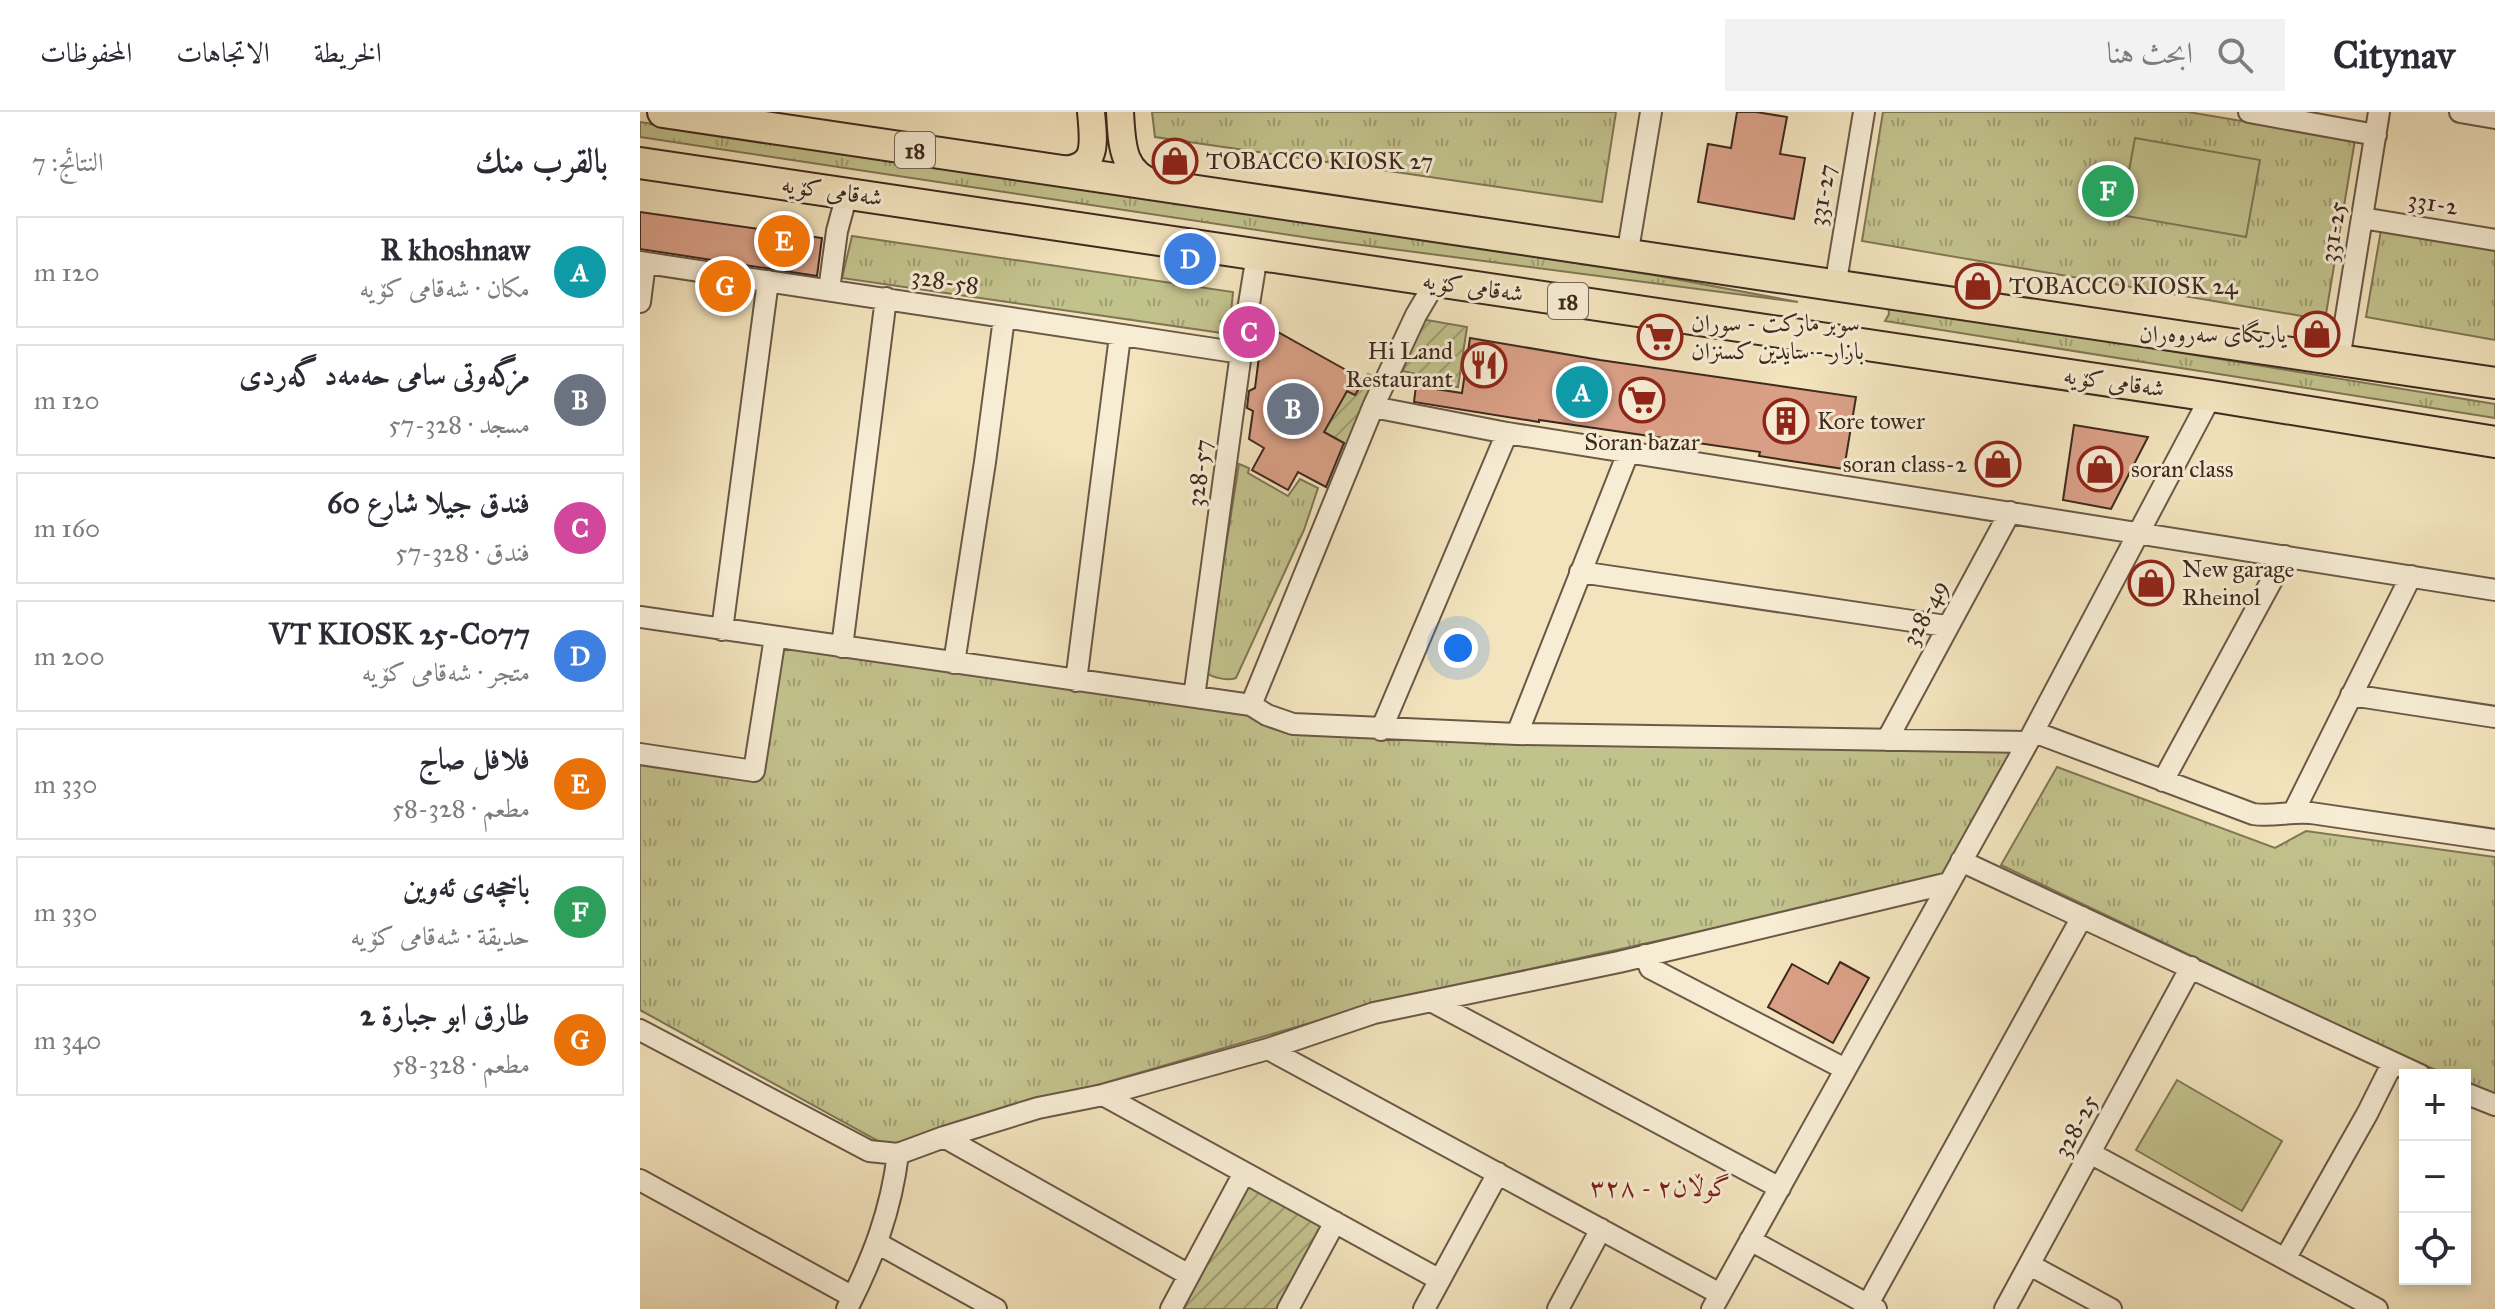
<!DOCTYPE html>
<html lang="ar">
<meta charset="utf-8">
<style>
:root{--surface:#fff;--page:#f2f2f3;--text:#2b2b33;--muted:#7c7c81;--line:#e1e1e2;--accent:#1a73e8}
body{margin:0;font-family:"IM FELL Great Primer",Amiri,serif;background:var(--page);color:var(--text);direction:rtl}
.controls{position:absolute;right:24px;bottom:24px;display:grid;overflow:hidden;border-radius:0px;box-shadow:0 4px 12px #0003}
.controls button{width:72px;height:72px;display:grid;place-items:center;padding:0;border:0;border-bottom:2px solid var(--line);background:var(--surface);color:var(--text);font:40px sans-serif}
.you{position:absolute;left:818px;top:536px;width:28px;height:28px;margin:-20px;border:6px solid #fff;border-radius:50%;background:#1a73e8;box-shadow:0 0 0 12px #1a73e833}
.badge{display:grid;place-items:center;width:52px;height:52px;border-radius:50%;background:var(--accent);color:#fff;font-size:26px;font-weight:700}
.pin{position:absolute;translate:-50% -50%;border:4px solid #fff;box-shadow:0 2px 8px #0006}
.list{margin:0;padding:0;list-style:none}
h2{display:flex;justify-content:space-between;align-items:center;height:104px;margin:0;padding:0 32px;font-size:34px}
h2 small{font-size:26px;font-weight:400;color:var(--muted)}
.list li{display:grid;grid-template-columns:52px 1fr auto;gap:24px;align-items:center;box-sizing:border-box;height:112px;margin:0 16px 16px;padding:0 16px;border:2px solid var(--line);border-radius:0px}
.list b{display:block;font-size:30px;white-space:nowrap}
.list p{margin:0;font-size:26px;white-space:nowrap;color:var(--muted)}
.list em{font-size:26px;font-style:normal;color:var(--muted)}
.icon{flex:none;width:44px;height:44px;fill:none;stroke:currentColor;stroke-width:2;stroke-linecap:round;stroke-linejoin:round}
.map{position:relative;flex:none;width:1855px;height:1197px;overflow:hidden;direction:ltr}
header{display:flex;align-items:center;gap:48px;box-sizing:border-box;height:112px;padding:0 40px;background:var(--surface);border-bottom:2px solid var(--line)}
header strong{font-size:38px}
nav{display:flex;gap:44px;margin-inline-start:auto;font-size:28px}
.search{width:560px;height:72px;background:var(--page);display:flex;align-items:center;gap:20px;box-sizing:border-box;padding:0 28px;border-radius:0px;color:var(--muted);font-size:30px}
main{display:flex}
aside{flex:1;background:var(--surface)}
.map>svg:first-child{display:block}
.park{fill:url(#park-tufts);stroke:#807656;stroke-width:2}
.garden{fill:url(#garden-furrows);stroke:#807656;stroke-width:2}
.pitch{fill:#c2c28d;stroke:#807656;stroke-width:2}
.building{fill:#daa087;stroke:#3e291e;stroke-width:2}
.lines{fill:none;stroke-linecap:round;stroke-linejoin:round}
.minor-casing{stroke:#6b5846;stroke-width:24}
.major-casing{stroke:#3e291e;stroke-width:30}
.highway-casing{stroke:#3e291e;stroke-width:34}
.minor{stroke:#f7edd5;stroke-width:20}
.major{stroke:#f3e4be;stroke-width:26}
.highway{stroke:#f3e4be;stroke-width:30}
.labels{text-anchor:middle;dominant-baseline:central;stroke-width:6;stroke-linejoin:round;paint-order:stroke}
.shield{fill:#f7edd5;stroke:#766455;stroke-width:2}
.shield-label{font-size:22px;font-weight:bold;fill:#3e291e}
.poi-label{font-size:24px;fill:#3e291e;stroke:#f7edd5;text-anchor:start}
.street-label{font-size:24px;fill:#3e291e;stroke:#f7edd5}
.neighbourhood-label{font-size:26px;fill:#7a1f14;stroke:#f7edd5}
</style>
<header>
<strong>Citynav</strong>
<div class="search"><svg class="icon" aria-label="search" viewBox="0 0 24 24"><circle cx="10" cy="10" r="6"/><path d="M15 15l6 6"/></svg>ابحث هنا</div>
<nav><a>الخريطة</a><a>الاتجاهات</a><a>المحفوظات</a></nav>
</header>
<main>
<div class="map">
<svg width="1855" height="1197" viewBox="0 0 1855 1197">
<defs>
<pattern id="park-tufts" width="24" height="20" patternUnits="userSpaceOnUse" patternTransform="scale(2)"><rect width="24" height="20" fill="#c2c28d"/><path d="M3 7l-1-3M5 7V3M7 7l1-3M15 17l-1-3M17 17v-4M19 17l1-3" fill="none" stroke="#9f9e73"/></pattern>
<pattern id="garden-furrows" width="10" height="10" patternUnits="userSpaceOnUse" patternTransform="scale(2)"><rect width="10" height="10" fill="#c2c28d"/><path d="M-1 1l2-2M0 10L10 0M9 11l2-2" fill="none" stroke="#9f9e73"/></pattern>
</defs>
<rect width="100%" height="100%" fill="#f3e4be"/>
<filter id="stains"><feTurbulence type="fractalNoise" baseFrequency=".0025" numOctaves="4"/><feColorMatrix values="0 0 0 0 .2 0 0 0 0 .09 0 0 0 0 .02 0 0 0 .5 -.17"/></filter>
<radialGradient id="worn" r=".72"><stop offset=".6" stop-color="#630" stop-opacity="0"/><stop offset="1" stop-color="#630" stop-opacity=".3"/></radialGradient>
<path class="park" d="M 512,0 L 976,0 L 962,90 L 515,25 Z
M 1243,0 L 1548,0 L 1715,28 L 1685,208 L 1222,129 Z
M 0,10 L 1008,162 L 1158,190 L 683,128 L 0,25 Z
M 1741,118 L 1855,138 L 1855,228 L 1726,205 Z
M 212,124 L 593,180 L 589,222 L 202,166 Z
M 1248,193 L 1855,292 L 1855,306 L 1245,209 L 1249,202 Z
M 599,352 L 609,356 L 608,361 L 648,384 L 660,367 L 678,376 L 664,418 L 596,566 C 588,569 572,566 566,560 Z
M 142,530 L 616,594 L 628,611 L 701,625 L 1375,639 L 1306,765 L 749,888 L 247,1034 L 0,898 L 0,640 L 120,657 Z
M 1417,655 L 1635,736 L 1666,719 L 1855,745 L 1855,983 L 1825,971 L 1825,963 L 1807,963 L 1713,921 L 1361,753 Z"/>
<path class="garden" d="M 781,207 L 827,215 L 818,275 L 776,268 L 776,262 L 763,259 Z
M 728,262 L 738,267 L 709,334 L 684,320 L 707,279 L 715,283 Z
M 608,1074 L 683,1113 L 636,1197 L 541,1197 Z"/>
<path class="pitch" d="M 1495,26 L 1620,48 L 1606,125 L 1481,103 Z
M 1537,968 L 1642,1029 L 1602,1099 L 1496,1038 Z"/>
<path class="building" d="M 1097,0 L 1116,0 L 1147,5 L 1140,42 L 1165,46 L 1154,107 L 1058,90 L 1068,32 L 1091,36 Z
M 0,100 L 182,126 L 177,164 L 0,137 Z
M 629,215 L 724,268 L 715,283 L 707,279 L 684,320 L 704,331 L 686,375 L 658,360 L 648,378 L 612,358 L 624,336 L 609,327 L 613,299 L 607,296 L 609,279 L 615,276 L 621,229 Z
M 830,226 L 960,248 L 1216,285 L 1204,357 L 1119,344 L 1120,340 L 899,308 L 899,310 L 774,290 L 776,274 L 822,281 Z
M 1434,313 L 1508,325 L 1471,397 L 1423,388 Z
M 1200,850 L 1229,866 L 1193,931 L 1128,895 L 1152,852 L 1188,872 Z"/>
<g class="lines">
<g class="minor-casing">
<path id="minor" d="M 1609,0 L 1736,23
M 1820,0 L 1855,6
M 1722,106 L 1855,128
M 987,144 L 1011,0
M 0,150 L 601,241
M 1195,175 L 1224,0
M 189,178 L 197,119 L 207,82
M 0,190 L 5,151
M 1699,248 L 1739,0
M 733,295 L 867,321 L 1855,478
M 940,460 L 1306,514
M 0,505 L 611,593 L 627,603 L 653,612 L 877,622 L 1388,630
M 82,518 L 128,169
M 202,535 L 246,186
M 314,551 L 345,350 L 364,206
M 436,569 L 480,224
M 1711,583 L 1855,605
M 554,585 L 601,241 L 617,143
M 611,593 L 733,295 L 776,203 L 796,169
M 741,618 L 867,321
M 1394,620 L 1613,702 C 1633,705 1651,699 1671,701 L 1855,728
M 877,622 L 988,341
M 1247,628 L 1370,400
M 0,642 L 114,659 L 135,525
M 1523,669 L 1645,444
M 1654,699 L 1771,464
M 1321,749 L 1780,963
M 1005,843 L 1010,856 L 1205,957
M 791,889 L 1140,1076
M 0,918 L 229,1039 L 258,1042
M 628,937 L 1080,1182
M 1825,981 L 1855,993
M 463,983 L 800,1168
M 304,1025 L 549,1163
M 1450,1041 L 1737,1197
M 0,1068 L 213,1185
M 1110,1128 L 1236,1197
M 237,1131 L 356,1197
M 1645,1147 L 1727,1002 L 1752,952
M 1390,1153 L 1471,1197
M 1228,1192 L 1442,805
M 207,1197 C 233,1146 251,1099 258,1042 L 304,1025 L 398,996 L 463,983 L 628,937 L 734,901 L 979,850 L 1309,771
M 531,1197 L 604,1061
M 648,1197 L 695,1110
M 784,1197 L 858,1061
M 918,1197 L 961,1117
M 1072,1197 L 1388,630 L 1571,284
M 1365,1197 L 1551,855"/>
</g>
<g class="major-casing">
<path id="major" d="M 480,0 C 482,31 481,61 516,72
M 416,58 C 459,58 454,34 451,0"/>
</g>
<g class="highway-casing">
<path id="highway" d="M 23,0 L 1855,271
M 0,51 L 1571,284 L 1855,330"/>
</g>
<use href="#minor" class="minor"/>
<use href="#major" class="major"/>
<use href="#highway" class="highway"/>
</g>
<defs>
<g id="shop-ring" transform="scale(2.3)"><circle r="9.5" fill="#f7edd5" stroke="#8f2418" stroke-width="1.5"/><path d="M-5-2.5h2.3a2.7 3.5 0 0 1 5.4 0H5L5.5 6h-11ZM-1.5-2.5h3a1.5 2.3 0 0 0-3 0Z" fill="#8f2418"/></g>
<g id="supermarket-ring" transform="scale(2.3)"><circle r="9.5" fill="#f7edd5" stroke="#8f2418" stroke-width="1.5"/><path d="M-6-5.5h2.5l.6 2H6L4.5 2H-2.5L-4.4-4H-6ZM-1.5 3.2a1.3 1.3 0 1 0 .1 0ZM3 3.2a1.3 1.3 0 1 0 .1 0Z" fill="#8f2418"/></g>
<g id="restaurant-ring" transform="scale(2.3)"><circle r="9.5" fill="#f7edd5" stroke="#8f2418" stroke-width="1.5"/><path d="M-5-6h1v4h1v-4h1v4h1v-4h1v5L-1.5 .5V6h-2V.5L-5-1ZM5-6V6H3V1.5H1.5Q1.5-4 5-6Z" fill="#8f2418"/></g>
<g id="building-ring" transform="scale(2.3)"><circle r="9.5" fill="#f7edd5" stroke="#8f2418" stroke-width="1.5"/><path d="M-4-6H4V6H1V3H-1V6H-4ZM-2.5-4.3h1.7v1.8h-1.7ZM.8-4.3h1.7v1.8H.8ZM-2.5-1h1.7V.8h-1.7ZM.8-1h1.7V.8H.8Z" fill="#8f2418"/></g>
</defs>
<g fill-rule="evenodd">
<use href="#shop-ring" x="535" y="49"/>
<use href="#shop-ring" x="1338" y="174"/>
<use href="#shop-ring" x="1677" y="222"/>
<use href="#supermarket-ring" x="1020" y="225"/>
<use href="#restaurant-ring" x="844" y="253"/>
<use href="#supermarket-ring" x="1002" y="288"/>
<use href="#building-ring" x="1146" y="309"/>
<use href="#shop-ring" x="1358" y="352"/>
<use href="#shop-ring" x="1460" y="357"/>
<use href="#shop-ring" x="1511" y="471"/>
</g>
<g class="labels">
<g class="shield">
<rect x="255" y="20" width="40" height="36" rx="6"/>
<rect x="908" y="171" width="40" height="36" rx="6"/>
</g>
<g class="shield-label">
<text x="275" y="38">18</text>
<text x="928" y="189">18</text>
</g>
<g class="poi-label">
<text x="566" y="49">TOBACCO KIOSK 27</text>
<text x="1369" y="174">TOBACCO KIOSK 24</text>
<text x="1051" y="211">سوبر ماركت - سوران<tspan x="1051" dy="28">بازار - سايدين كسنزان</tspan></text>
<text x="1646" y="222" text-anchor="end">یاریگای سەروەران</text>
<text x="813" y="239" text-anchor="end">Hi Land<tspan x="813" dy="28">Restaurant</tspan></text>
<text x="1177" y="309">Kore tower</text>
<text x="1002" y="330" text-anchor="middle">Soran bazar</text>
<text x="1327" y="352" text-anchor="end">soran class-2</text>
<text x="1491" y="357">soran class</text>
<text x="1542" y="457">New garage<tspan x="1542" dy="28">Rheinol</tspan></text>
</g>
<g class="street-label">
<text transform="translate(192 79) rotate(8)">شەقامی کۆیە</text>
<text transform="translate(1182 83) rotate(-80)">331-27</text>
<text transform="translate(1793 91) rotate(9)">331-2</text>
<text transform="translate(1693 120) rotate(-81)">331-25</text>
<text transform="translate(305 169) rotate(9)">328-58</text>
<text transform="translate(833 175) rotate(8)">شەقامی کۆیە</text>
<text transform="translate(1474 270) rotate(8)">شەقامی کۆیە</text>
<text transform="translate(559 361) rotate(-83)">328-57</text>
<text transform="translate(1285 501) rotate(-62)">328-49</text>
<text transform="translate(1436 1014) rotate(-62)">328-25</text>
</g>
<g class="neighbourhood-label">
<text x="1020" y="1075">گوڵان٢ - ٣٢٨</text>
</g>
</g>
<rect width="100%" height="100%" filter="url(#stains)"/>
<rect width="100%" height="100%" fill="url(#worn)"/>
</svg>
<div class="controls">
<button>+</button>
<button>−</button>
<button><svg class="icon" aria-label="locate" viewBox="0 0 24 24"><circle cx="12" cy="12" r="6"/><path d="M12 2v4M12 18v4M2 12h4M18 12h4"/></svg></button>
</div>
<div class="you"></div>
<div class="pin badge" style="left:942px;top:280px;background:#0f9aa8">A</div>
<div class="pin badge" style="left:653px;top:297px;background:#6b7280">B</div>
<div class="pin badge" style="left:609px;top:220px;background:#d1479c">C</div>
<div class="pin badge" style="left:550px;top:147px;background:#3f7fe0">D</div>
<div class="pin badge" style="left:144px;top:129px;background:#e8710a">E</div>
<div class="pin badge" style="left:1468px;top:79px;background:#2e9e5b">F</div>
<div class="pin badge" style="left:85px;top:174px;background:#e8710a">G</div>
</div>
<aside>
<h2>بالقرب منك<small>النتائج: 7</small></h2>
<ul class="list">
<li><span class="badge" style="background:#0f9aa8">A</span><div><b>R khoshnaw</b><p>مكان · شەقامی کۆیە</p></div><em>120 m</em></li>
<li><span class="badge" style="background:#6b7280">B</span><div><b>مزگەوتی سامی حەمەد گەردی</b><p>مسجد · 328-57</p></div><em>120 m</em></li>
<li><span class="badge" style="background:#d1479c">C</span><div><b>فندق جيلا شارع 60</b><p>فندق · 328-57</p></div><em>160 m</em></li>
<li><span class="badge" style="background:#3f7fe0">D</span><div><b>VT KIOSK 25-C077</b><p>متجر · شەقامی کۆیە</p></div><em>200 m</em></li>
<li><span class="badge" style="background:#e8710a">E</span><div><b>فلافل صاج</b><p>مطعم · 328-58</p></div><em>330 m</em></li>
<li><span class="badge" style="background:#2e9e5b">F</span><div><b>باخچەی ئەوین</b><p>حديقة · شەقامی کۆیە</p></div><em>330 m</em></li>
<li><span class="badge" style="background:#e8710a">G</span><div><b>طارق ابو جبارة 2</b><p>مطعم · 328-58</p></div><em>340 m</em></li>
</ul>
</aside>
</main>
